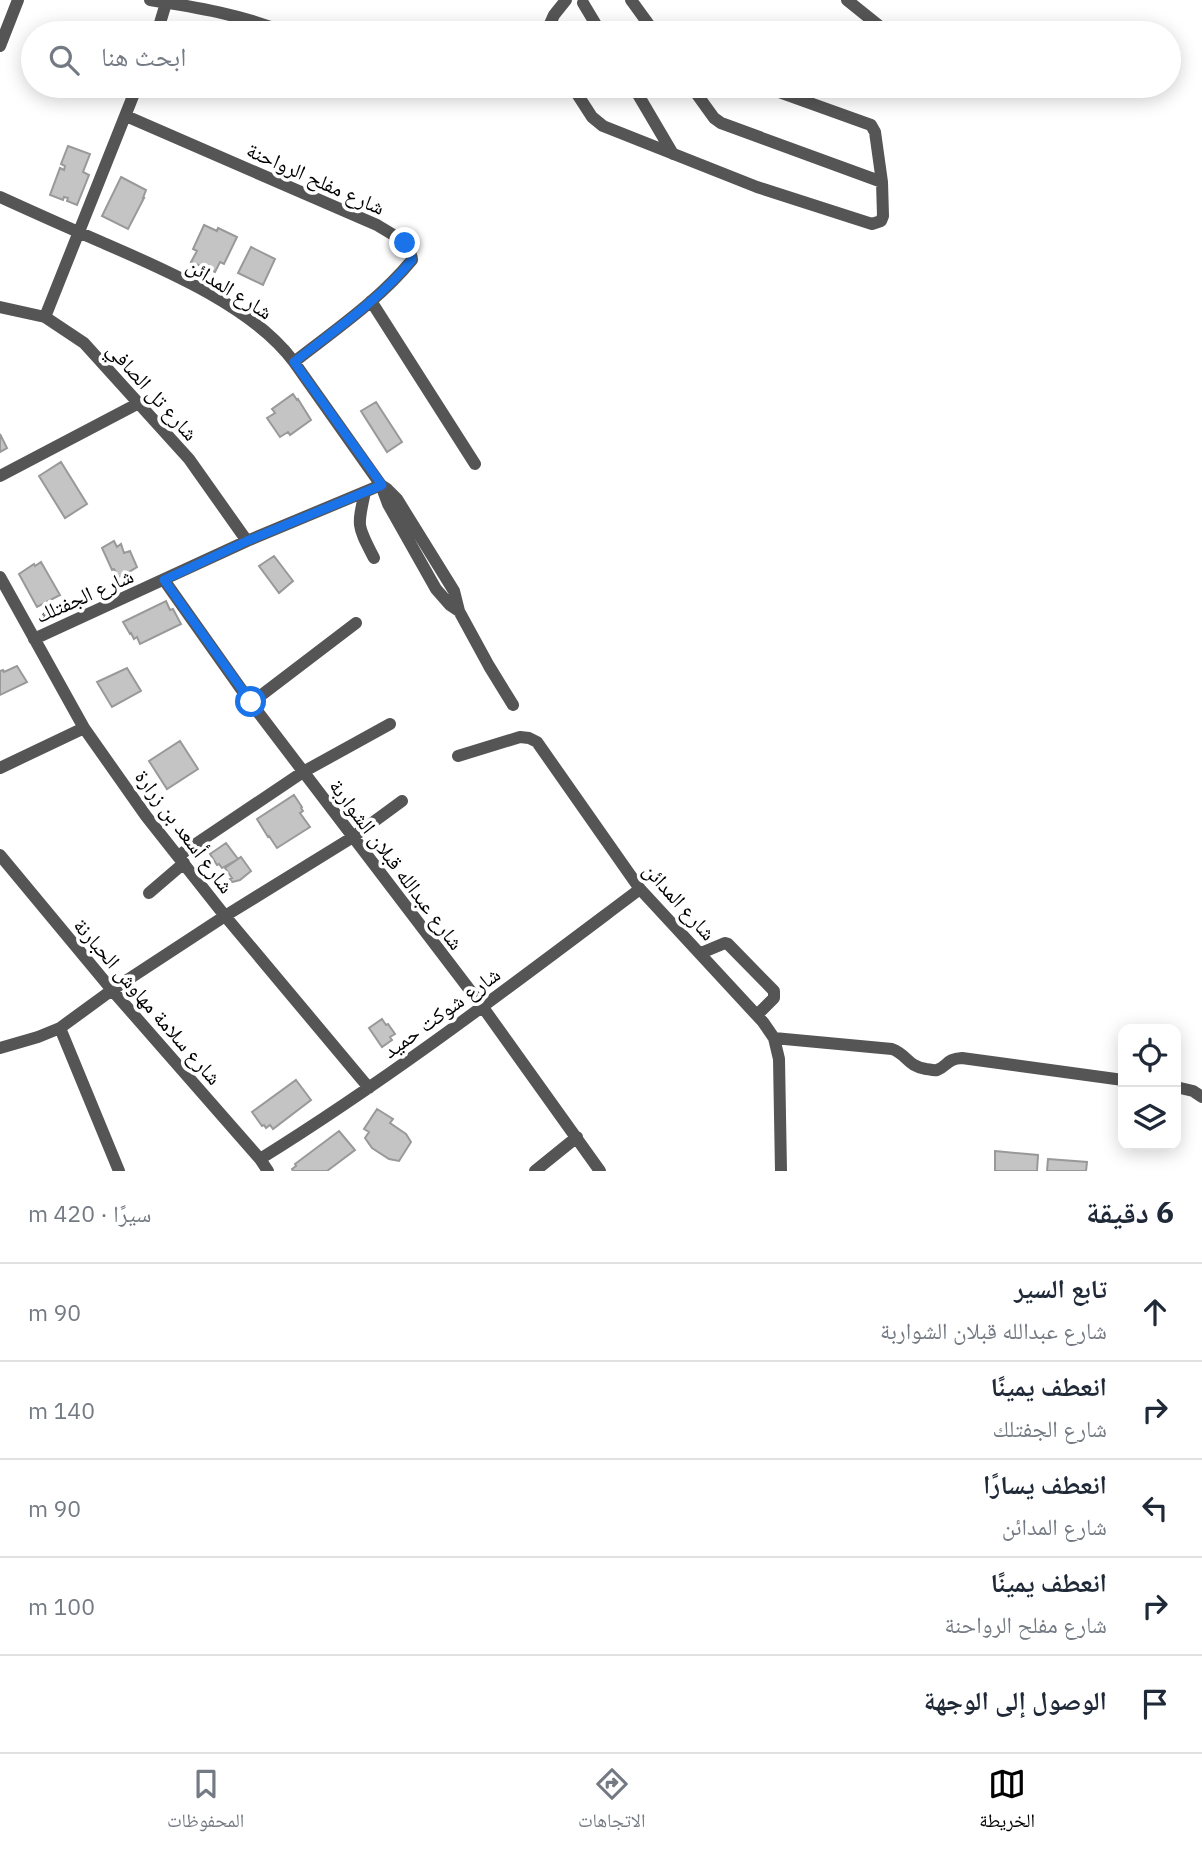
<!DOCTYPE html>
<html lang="ar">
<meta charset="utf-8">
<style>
:root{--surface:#fff;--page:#f2f2f3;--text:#1f2937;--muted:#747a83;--line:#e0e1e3;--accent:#000}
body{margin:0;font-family:"IBM Plex Sans","Noto Naskh Arabic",sans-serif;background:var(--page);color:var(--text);direction:rtl}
.controls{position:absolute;right:21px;bottom:21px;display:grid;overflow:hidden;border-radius:14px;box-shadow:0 4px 18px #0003}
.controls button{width:63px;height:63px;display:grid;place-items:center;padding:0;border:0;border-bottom:2px solid var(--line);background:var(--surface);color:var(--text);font:35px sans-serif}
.stop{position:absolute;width:21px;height:21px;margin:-16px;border:5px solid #1a73e8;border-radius:50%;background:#fff}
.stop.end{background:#1a73e8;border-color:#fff;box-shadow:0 2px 7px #0008}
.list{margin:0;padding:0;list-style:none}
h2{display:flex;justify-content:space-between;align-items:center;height:91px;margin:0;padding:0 28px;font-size:30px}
h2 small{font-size:23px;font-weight:400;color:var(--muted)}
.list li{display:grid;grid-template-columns:46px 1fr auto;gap:21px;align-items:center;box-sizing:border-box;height:98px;padding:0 28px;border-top:2px solid var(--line)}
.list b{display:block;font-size:26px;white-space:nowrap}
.list p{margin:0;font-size:23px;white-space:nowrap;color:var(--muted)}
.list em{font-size:23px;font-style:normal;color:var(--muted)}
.icon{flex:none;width:38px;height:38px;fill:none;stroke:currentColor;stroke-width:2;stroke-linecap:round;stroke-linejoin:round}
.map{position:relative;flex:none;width:1202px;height:1171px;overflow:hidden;direction:ltr}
.search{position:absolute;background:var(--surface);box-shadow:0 4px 18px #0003;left:21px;right:21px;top:21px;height:77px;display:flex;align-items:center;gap:18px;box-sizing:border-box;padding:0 24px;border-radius:38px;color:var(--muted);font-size:26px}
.sheet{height:581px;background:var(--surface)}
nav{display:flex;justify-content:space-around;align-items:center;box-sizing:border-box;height:98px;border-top:2px solid var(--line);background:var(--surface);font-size:19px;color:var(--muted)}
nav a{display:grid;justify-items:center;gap:4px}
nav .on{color:var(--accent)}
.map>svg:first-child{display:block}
.building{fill:#c4c4c4;stroke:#999;stroke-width:2}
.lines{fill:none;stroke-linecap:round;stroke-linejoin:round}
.minor{stroke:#555;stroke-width:12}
.route{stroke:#1a73e8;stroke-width:9}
.labels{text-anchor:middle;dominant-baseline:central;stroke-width:7;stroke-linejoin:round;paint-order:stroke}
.street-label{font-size:21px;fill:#000;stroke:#fff}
</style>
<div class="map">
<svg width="1202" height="1171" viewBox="0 0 1202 1171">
<rect width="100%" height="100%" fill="#fff"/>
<path class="building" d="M 68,146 L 90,154 L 83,172 L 89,175 L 77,205 L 67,201 L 68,198 L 64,197 L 63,200 L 50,195 L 60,168 L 64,170 L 65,166 L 61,164 Z
M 121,177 L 146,190 L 143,198 L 144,198 L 128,229 L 102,216 Z
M 204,225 L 217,231 L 218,228 L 237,237 L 224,264 L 220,262 L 215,272 L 191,262 L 197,251 L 193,249 Z
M 251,247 L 275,259 L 263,285 L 238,273 Z
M 293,394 L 297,400 L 298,399 L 311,420 L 290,435 L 288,432 L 280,437 L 267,418 L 275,413 L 272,409 Z
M 376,402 L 402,442 L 387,452 L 361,411 Z
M 0,434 L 7,448 L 0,452 Z
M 61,462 L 87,504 L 65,518 L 39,476 Z
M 114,541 L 117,547 L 121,544 L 124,553 L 130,551 L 137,567 L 119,578 L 114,569 L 112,570 L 102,548 Z
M 274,556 L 293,581 L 279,593 L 259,566 Z
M 41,562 L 60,595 L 37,607 L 19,574 L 34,564 L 35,566 Z
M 166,601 L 170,610 L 173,609 L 181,624 L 140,644 L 137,637 L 134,639 L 131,633 L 130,634 L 123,622 Z
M 17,666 L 27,682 L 0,695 L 0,671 L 3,670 L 4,672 Z
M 127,668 L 141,691 L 112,707 L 97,682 Z
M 180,741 L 198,769 L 167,789 L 149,761 Z
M 294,795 L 302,807 L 301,808 L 303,811 L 300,813 L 310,827 L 277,848 L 269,836 L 268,837 L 257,819 Z
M 226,843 L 238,859 L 222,868 L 219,864 L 217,865 L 210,854 Z
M 241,857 L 251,871 L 240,880 L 232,882 L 230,879 L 232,878 L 225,868 Z
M 382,1019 L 386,1025 L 388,1024 L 395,1034 L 390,1037 L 392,1040 L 382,1047 L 369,1028 Z
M 296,1080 L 311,1100 L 273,1129 L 270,1125 L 266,1128 L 264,1125 L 262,1126 L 252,1112 Z
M 377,1109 L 393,1119 L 390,1123 L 406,1134 L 411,1142 L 399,1161 L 389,1159 L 372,1148 L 365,1138 L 369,1132 L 364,1129 Z
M 339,1131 L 355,1150 L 327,1171 L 293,1171 L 292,1169 L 296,1166 L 295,1164 Z
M 995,1151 L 1038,1155 L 1037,1171 L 995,1171 Z
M 1048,1159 L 1087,1162 L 1086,1171 L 1047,1171 Z"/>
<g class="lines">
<path class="minor" d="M 150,0 C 196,7 243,15 286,33
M 631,0 L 655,33
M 847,0 L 888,33
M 583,3 L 601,33
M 157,33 L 166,3
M 546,33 L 554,15 L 566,0
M 0,46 L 18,0
M 572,86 L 592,117 L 603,126 L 757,187 L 872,224 L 881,221 L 883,216 L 882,182 L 875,132 L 871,125 L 762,86
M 633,86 L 673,154
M 691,86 L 714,118 L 721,123 L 882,182
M 126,116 L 377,225 C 391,234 410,241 412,260 C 379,300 335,330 294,362
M 0,197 C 33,212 66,227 99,241 C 161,268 253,306 294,362 L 381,485 L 387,489 L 397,499 L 454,591 L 459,611 L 489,666 L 513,705
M 371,301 L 475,464
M 0,307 L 45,317 L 84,343 L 189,459 L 247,541
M 45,317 L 137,86
M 0,476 L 139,403
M 381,485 L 388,504 L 436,589 L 450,605 L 459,611
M 365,492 C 357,527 357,525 374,558
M 0,577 L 84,728 L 146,816 L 225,916 L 369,1088
M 164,580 L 251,703 L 482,1006 L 600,1171
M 34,639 L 247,541 L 381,485
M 251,703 L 356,623
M 458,756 L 520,737 L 529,738 L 537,742 L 640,889 L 763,1022 L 774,1038 L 779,1059 L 781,1171
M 0,768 L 84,728
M 0,855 L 112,990 L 260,1159 L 268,1171
M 178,856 L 303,772 L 390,724
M 149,893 L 184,863
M 701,953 L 725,943 L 728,944 L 774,991 L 774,998 L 757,1015
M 60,1028 L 119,1171
M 774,1038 L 892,1049 C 908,1055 907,1066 926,1069 C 928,1069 934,1071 937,1070 C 948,1066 946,1059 962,1058 L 1123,1080
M 0,1048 L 38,1037 L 60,1028 L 112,990 L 225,916 L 353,837 L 402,801
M 1176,1087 L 1193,1091 L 1202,1097
M 260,1159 C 392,1077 516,982 640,889
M 535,1171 L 577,1137"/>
</g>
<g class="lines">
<path class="route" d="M 251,702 L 164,580 L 247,541 L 382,485 L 294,362 C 335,330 379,300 412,260 L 411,250 L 405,243"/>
</g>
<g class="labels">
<g class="street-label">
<text transform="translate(316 178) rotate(24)">شارع مفلح الرواحنة</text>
<text transform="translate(230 288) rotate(32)">شارع المدائن</text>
<text transform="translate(153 391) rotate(48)">شارع تل الصافي</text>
<text transform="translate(84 595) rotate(-24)">شارع الجفتلك</text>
<text transform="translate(185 831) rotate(53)">شارع أسعد بن زرارة</text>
<text transform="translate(397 864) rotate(53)">شارع عبدالله قبلان الشواربة</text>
<text transform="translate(680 901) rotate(48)">شارع المدائن</text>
<text transform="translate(148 1001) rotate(49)">شارع سلامة مهاوش الحبارنة</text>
<text transform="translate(441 1012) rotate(-36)">شارع شوكت حميد</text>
</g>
</g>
</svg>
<div class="controls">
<button><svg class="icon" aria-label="locate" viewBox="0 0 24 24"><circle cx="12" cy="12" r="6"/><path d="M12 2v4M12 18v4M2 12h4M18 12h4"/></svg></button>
<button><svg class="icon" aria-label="layers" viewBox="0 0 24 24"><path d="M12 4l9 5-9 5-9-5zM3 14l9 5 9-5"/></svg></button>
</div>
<div class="stop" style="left:251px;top:702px"></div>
<div class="stop end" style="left:405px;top:243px"></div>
<div class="search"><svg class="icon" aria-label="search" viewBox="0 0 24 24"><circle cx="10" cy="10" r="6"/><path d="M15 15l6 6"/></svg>ابحث هنا</div>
</div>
<section class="sheet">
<h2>6 دقيقة<small>سيرًا · 420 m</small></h2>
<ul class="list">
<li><svg class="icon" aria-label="ahead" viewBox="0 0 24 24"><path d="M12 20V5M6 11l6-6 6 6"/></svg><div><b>تابع السير</b><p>شارع عبدالله قبلان الشواربة</p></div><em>90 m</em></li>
<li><svg class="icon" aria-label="right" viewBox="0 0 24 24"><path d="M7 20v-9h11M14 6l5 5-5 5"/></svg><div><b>انعطف يمينًا</b><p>شارع الجفتلك</p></div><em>140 m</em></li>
<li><svg class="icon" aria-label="left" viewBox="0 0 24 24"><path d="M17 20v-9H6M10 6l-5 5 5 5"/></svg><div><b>انعطف يسارًا</b><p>شارع المدائن</p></div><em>90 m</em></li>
<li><svg class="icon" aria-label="right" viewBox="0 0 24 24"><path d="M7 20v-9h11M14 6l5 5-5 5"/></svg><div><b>انعطف يمينًا</b><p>شارع مفلح الرواحنة</p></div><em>100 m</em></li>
<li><svg class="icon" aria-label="arrive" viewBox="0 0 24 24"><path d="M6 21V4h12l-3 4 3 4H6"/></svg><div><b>الوصول إلى الوجهة</b></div></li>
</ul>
</section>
<nav>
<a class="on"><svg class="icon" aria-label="map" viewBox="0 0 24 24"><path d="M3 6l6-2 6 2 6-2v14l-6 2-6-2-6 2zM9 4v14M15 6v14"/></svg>الخريطة</a>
<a><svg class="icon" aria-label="directions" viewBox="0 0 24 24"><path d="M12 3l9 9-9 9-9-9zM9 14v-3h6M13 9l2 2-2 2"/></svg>الاتجاهات</a>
<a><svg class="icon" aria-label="saved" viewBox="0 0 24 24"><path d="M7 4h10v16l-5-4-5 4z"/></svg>المحفوظات</a>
</nav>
